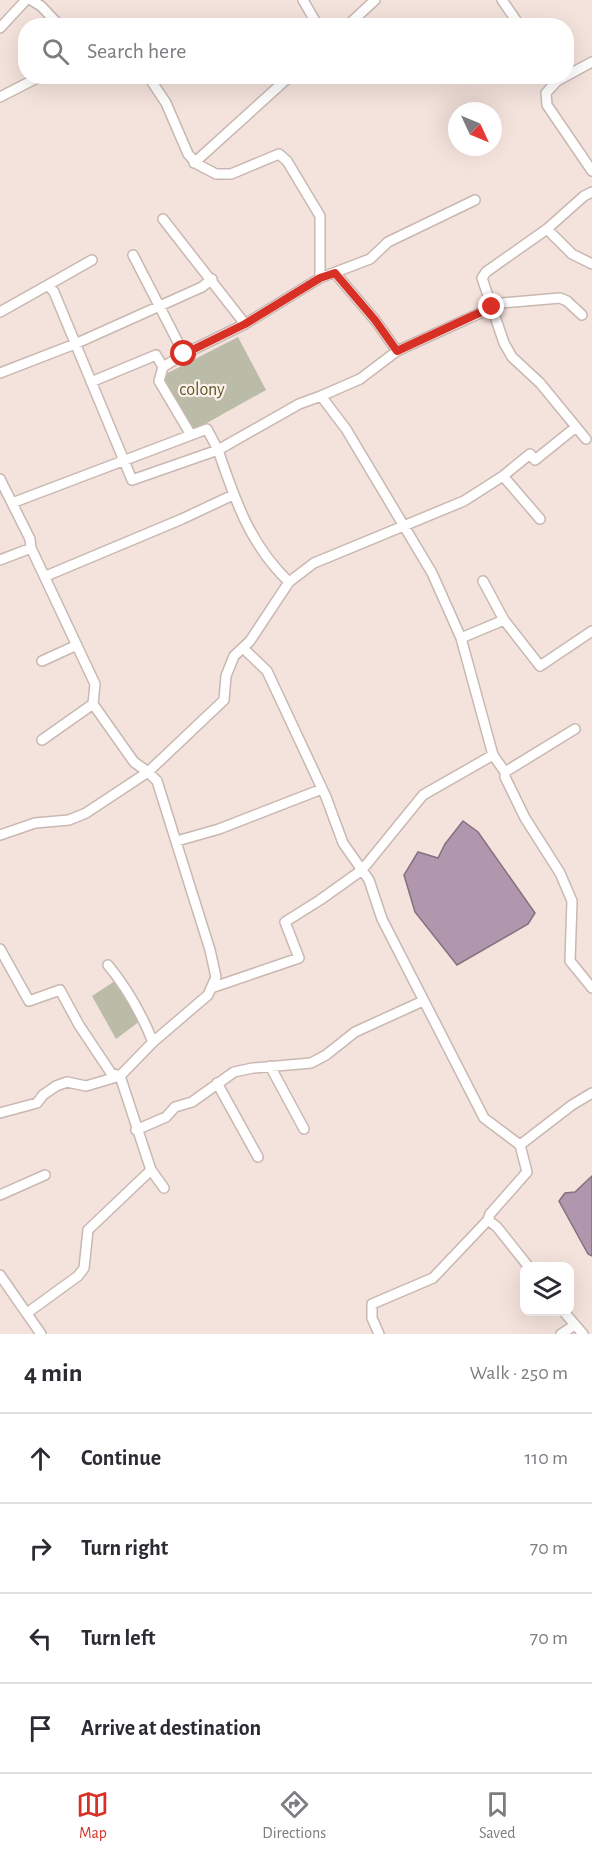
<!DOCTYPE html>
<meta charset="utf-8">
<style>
:root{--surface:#fff;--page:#f2f2f3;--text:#2b2b33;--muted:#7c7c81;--line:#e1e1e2;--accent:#d93025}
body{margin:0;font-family:"Alegreya Sans",sans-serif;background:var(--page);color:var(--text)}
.controls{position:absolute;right:18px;bottom:18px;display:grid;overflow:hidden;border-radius:12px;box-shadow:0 6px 24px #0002}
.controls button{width:54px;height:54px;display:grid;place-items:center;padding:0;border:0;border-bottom:2px solid var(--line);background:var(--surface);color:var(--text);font:30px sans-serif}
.compass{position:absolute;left:448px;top:102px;width:54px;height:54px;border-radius:50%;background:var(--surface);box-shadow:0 6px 24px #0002;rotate:134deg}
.stop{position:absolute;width:18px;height:18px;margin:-14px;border:4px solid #d93025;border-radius:50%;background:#fff}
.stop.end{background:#d93025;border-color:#fff;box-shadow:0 2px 6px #0008}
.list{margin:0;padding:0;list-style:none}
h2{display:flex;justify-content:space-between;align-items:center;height:78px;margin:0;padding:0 24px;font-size:26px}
h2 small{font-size:20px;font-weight:400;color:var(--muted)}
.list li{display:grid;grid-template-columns:39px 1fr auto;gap:18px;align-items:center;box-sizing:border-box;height:90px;padding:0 24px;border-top:2px solid var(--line)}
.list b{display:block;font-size:22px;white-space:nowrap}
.list em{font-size:20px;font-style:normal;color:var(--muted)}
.icon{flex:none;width:33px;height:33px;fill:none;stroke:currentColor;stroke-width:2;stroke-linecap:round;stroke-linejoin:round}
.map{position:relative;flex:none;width:592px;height:1334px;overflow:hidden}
.search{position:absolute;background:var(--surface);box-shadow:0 6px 24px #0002;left:18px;right:18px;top:18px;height:66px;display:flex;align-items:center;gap:15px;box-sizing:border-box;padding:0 21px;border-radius:24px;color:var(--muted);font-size:22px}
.sheet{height:438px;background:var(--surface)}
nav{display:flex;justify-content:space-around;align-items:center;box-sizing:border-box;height:84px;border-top:2px solid var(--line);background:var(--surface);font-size:16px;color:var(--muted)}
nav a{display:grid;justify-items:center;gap:3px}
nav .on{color:var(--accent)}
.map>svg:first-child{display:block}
.green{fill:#bbbca8}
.water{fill:#b197ad;stroke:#84707f;stroke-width:1.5}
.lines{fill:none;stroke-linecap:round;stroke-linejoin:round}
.minor-casing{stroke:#c9b8b2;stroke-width:12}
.minor{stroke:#fff;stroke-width:9}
.route{stroke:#d93025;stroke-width:8}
.labels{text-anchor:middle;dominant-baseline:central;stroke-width:4.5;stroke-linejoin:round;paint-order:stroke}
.park-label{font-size:18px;fill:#5b5a26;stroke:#fef0eb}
</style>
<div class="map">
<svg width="592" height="1334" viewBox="0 0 592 1334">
<rect width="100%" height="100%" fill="#f4e2dc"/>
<path class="green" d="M 238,337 L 266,390 L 189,433 L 156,379 Z
M 115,981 L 140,1021 L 116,1039 L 92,996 Z"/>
<path class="water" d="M 463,821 L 478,832 L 535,913 L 528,924 L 457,965 L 415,912 L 404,875 L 418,852 L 438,858 L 445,844 Z
M 592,1176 L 592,1256 L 588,1254 L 559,1201 L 565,1193 L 575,1192 Z"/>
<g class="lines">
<g class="minor-casing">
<path id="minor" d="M 31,0 L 41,6 L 60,26
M 303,0 L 318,26
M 502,0 L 520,26
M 347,26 L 375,0
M 0,28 L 26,0
M 148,76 L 166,103 L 188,154 L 197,164 L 216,174 L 231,174 L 279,154 L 287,161 L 320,216 L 320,278
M 566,76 L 557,81 L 546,93 L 547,105 L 592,171
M 566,76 L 592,62
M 0,97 L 41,76
M 194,163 L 290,76
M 163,219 L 245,324
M 547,229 L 572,254 L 592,264
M 133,255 L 184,354
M 335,273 L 375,320 L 397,351
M 48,285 L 92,260
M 0,312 L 48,285 L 54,292 L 132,480 L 218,450 C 235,500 250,545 289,582
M 582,315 L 567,301 L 560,298 L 502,303 L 397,351 L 360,379 L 321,396 L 346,429 L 432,573 L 461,638 L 493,755 L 505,772 L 505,777 L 525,818 L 560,873 L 572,901 L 570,961 L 592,988
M 0,373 L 75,344 L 202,287 L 212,279
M 91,382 L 156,355 L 163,367
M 191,435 L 159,381 L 163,367 L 184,354 L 245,324 L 320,278 L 370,259 L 388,242 L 475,200
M 586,439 L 540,383 L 512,357 L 504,343 L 482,278 L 486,272 L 547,229 L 584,196 L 592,192
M 503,476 L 540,519
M 0,479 L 30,539 L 31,548 L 95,684 L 93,704 L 134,762 L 148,772 L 157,781 L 210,950 L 216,977 L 208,995 L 153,1042 L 120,1076 L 86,1086 L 67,1082 L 56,1086 L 43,1095 L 37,1103 L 0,1113
M 12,503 L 207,429 L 218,450 L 299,404 L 321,396
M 0,560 L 31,548
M 46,576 L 182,519 L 233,495
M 483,581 L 504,620 L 540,666 L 592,631
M 461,638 L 504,620
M 243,648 L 267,671 L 326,797 L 343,843 L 369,880 L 382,919 L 484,1118 L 520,1145 L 527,1172 L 490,1214 L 488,1220 L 433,1278 L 372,1304 L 372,1318 L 379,1334
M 42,661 L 77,645
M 42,740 L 93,704
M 505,772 L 575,729
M 0,835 L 35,823 L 69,820 L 86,813 L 148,772 L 224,700 L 226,676 L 234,656 L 250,641 L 289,582 L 314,563 L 464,501 L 503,476 L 530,454 L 535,460 L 576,427
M 177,841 L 219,829 L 322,789
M 0,949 L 29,1001 L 60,990 L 79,1025 L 111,1073 L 120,1076
M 108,965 C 127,988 142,1015 153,1042
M 211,988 L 299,958 L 285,922 L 320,900 L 362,870 L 423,795 L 493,755
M 270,1066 L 304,1129
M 120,1076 L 151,1170 L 164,1188
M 217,1083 L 258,1157
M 136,1130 L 166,1117 L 175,1107 L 192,1102 L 234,1072 L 253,1068 L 311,1063 L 326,1055 L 355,1032 L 423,1001
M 520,1145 L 572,1105 L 592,1093
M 0,1195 L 45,1175
M 488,1220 L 497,1227 L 528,1266
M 0,1275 L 41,1334
M 564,1312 L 583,1334
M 27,1313 L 78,1276 L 84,1268 L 88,1230 L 151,1170
M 561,1334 L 575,1325"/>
</g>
<use href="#minor" class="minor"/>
</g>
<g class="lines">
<path class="route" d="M 184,354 L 245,324 L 320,278 L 335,273 L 375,320 L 397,351 L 492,307"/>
</g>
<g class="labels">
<g class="park-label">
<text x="202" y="390">colony</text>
</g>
</g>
</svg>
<div class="controls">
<button><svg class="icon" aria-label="layers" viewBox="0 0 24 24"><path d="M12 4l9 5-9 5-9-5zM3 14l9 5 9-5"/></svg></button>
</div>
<svg class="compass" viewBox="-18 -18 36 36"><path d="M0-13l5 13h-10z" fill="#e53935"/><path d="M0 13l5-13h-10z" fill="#7c7c81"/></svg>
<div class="stop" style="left:184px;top:354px"></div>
<div class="stop end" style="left:492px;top:307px"></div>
<div class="search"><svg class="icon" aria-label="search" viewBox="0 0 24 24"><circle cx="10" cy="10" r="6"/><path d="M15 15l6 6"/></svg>Search here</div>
</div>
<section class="sheet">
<h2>4 min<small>Walk · 250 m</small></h2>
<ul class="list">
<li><svg class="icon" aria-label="ahead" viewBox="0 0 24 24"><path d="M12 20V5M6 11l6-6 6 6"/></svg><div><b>Continue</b></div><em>110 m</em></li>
<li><svg class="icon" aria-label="right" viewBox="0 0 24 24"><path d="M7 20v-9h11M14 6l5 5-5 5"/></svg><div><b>Turn right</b></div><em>70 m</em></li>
<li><svg class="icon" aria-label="left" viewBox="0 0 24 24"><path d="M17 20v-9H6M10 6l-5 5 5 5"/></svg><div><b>Turn left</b></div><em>70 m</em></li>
<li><svg class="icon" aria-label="arrive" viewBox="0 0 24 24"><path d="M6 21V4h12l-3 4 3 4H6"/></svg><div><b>Arrive at destination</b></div></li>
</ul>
</section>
<nav>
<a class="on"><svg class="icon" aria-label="map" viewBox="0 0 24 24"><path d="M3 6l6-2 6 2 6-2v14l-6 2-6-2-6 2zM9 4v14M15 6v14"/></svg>Map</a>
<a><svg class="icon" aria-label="directions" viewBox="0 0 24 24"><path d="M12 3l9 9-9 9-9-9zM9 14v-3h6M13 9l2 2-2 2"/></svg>Directions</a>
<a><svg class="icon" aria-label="saved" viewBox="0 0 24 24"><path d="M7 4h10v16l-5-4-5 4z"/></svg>Saved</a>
</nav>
